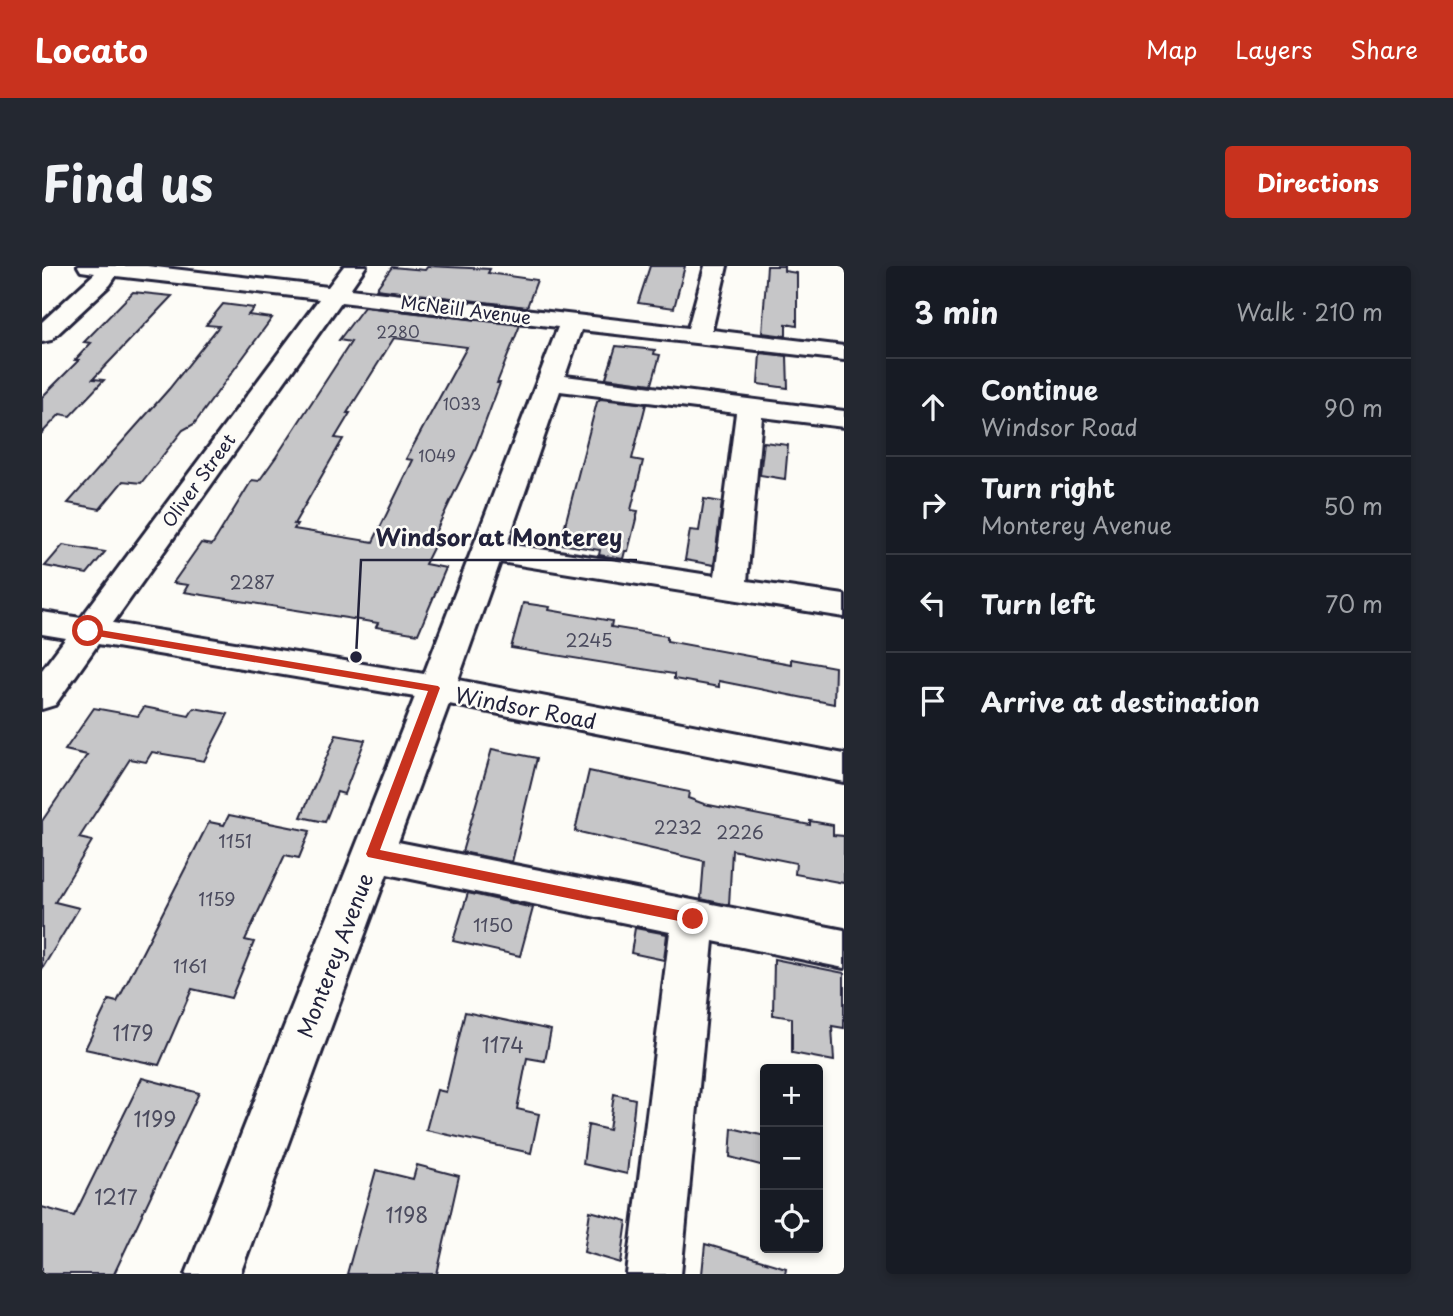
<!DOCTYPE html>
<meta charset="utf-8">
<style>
:root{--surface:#171b24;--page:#242831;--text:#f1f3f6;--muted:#9ea1a6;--line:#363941;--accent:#c8321e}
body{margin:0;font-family:"Playpen Sans",sans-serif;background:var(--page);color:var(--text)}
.controls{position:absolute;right:21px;bottom:21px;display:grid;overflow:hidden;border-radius:7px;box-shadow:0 4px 10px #0003}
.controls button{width:63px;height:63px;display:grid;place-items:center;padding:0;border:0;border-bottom:2px solid var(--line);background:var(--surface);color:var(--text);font:35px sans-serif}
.stop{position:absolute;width:21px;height:21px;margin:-16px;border:5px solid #c8321e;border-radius:50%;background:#fff}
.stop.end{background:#c8321e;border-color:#fff;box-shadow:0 2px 7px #0008}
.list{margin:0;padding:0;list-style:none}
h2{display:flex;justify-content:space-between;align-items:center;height:91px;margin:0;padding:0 28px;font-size:30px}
h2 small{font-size:23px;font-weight:400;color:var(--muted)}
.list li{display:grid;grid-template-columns:46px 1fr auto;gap:21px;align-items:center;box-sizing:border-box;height:98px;padding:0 28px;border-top:2px solid var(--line)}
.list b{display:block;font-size:26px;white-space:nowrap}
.list p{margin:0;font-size:23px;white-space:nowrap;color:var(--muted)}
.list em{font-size:23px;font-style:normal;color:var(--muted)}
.icon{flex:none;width:38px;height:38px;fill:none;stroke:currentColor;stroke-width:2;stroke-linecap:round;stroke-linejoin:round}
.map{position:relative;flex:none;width:802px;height:1008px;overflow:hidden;border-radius:7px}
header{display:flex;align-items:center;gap:42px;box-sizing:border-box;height:98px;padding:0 35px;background:var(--accent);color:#fff}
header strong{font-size:33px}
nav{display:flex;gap:38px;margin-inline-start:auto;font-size:24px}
.intro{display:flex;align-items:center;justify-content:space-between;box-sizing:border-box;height:168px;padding:0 42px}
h1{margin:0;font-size:49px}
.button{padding:18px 32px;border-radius:7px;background:var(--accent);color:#fff;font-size:24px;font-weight:700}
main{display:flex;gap:42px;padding:0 42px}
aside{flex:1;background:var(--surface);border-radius:7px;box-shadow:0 4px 10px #0003}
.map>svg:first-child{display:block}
.building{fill:#c6c6c8;stroke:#22223b;stroke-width:2;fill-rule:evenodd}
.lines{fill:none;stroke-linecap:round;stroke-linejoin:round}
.minor-casing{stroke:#22223b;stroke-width:6}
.minor{fill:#fdfcf7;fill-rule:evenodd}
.route{fill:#c8321e}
.labels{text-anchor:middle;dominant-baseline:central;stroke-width:5;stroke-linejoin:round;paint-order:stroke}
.far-number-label{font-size:16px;fill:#4b4b5e}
.far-street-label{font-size:18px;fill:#22223b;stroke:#fdfcf7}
.number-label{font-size:18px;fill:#4b4b5e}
.street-label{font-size:21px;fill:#22223b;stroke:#fdfcf7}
.near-number-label{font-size:21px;fill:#4b4b5e}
.leader{fill:none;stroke:#22223b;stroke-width:2.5}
.callout-dot{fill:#22223b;stroke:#fdfcf7;stroke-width:2.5}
.callout-label{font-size:23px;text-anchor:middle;font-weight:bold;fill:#22223b;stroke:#fdfcf7;stroke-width:5;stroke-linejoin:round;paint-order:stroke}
</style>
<header>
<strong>Locato</strong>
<nav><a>Map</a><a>Layers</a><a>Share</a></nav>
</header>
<div class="intro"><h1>Find us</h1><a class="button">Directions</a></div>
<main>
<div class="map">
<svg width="802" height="1008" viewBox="0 0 802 1008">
<rect width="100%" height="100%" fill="#fdfcf7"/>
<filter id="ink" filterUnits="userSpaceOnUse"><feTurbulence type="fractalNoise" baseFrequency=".0143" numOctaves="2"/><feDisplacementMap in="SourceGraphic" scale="14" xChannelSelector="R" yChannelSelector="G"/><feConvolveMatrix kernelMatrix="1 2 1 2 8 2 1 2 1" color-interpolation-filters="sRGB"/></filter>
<g filter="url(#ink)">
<path class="building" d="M 386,0 L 448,3 L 446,7 L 495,14 L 485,41 L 334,23 L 350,1 L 383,4 Z
M 608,0 L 643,0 L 632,42 L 596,37 Z
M 725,0 L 742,0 L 742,5 L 755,7 L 755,60 L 744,58 L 744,70 L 720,67 Z
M 91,26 L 130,30 L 51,113 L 62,114 L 28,150 L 18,148 L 0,167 L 0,131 L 37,94 L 33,94 L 49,77 L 42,76 Z
M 181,38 L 212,42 L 206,49 L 230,52 L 152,158 L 141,164 L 99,217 L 81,215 L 58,243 L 26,237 L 127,123 L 177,60 L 164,59 Z
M 322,41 L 478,59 L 455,117 L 458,117 L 432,186 L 389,275 L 394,276 L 383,298 L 404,302 L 376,368 L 334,361 L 336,357 L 142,326 L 146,319 L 131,317 L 159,277 L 170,279 L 210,214 L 217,215 L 234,191 L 309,76 L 297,74 ZM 352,72 L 425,81 L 364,193 L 371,194 L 331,276 L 252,263 L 255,258 L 252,258 L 301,173 L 293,172 L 308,147 L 305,147 Z
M 574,80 L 613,84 L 612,88 L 618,89 L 610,118 L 564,112 Z
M 718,87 L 745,90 L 746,122 L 716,118 Z
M 558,133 L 604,138 L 590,193 L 601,195 L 589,244 L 596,245 L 586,285 L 583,285 L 581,293 L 557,289 L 558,284 L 518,278 L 555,136 Z
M 722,176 L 746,179 L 743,213 L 718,209 Z
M 662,233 L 680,236 L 672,299 L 643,294 L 648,264 L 657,265 Z
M 21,279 L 63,286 L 45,308 L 3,300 Z
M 481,337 L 508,341 L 507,344 L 570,355 L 569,361 L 625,370 L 625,375 L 749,398 L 749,393 L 793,401 L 792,438 L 677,415 L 677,421 L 632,413 L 632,408 L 469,382 Z
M 102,441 L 147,450 L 152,442 L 186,448 L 162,495 L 110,486 L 104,496 L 88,493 L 37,572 L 50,575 L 13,636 L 37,642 L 0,703 L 0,555 L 45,489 L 23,484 L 52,442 L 96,450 Z
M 294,469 L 323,474 L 302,528 L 295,526 L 283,556 L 259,551 Z
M 450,483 L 495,492 L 470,596 L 420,586 Z
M 547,505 L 647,526 L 646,532 L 662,538 L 768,559 L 768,555 L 791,559 L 791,569 L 802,570 L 802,617 L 753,608 L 754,597 L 690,584 L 687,639 L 659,633 L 662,595 L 533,565 Z
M 187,549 L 268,565 L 257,592 L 243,589 L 203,674 L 212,676 L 189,732 L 150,723 L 117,799 L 43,783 L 67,734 L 75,736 L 167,556 L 182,559 Z
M 426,627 L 491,642 L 478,690 L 411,675 Z
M 593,662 L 625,668 L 622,694 L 589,687 Z
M 732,693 L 802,707 L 802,762 L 790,760 L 792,795 L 750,787 L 750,752 L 731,749 Z
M 423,746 L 509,764 L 503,795 L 485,792 L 475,843 L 497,848 L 489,887 L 384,864 L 395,824 L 404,826 Z
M 100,812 L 157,827 L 72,1008 L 0,1008 L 0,941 L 32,950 Z
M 572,828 L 593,833 L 585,908 L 541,898 L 546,859 L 567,864 Z
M 690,862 L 723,870 L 722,900 L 688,891 Z
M 375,899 L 417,910 L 395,1008 L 305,1008 L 334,904 L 371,913 Z
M 548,945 L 585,955 L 579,997 L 542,986 Z
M 663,978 L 744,1002 L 743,1008 L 660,1008 Z"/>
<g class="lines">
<g class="minor-casing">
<path id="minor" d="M 36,0 L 105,0 L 286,21 L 302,0 L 324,0 L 308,23 L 646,62 L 663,0 L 685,0 L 670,64 L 802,80 L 802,94 L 539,64 L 523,110 L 802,145 L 802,161 L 720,151 L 705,315 L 802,329 L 802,351 L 458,296 L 416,414 L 802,488 L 802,516 L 407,438 L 356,576 L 802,664 L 802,702 L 671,675 L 639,1008 L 585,1008 L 628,666 L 345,608 L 198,1008 L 144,1008 L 373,431 L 56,378 L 13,439 L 0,443 L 0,404 L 24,372 L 0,368 L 0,346 L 39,352 L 277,33 L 74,10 L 68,19 L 9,74 L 0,76 L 0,56 L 53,7 L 39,5 ZM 299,36 L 516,61 L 382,408 L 71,357 ZM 518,125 L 694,147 L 673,310 L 465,278 Z"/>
</g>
<use href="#minor" class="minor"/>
</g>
</g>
<path class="route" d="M 46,362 L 396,420 L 398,422 L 338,584 L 651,647 L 658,653 L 651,658 L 326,591 L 324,588 L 386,425 L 43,368 L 43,363 Z"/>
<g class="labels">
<g class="far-number-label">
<text x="356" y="65">2280</text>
<text x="420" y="137">1033</text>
<text x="395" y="189">1049</text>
</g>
<g class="far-street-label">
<text transform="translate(424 43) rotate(7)">McNeill Avenue</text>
<text transform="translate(156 214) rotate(-54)">Oliver Street</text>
</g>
<g class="number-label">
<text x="210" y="315">2287</text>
<text x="547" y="373">2245</text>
<text x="636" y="560">2232</text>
<text x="698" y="565">2226</text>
<text x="193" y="574">1151</text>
<text x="175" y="632">1159</text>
<text x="451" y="658">1150</text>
<text x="148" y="699">1161</text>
</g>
<g class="street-label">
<text transform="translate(484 441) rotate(11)">Windsor Road</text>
<text transform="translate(292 689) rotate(-69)">Monterey Avenue</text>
</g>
<g class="near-number-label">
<text x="91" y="766">1179</text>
<text x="461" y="778">1174</text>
<text x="113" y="852">1199</text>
<text x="74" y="930">1217</text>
<text x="365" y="948">1198</text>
</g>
</g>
<path class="leader" d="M314 391L319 294H595"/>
<circle class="callout-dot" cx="314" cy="391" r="7"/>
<g class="callout-label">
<text x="457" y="280">Windsor at Monterey</text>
</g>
</svg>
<div class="controls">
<button>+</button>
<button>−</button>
<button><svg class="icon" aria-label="locate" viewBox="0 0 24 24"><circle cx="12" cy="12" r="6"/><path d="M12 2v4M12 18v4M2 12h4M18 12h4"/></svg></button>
</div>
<div class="stop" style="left:46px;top:365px"></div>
<div class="stop end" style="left:651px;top:653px"></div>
</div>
<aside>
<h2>3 min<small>Walk · 210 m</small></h2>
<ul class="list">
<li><svg class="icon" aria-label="ahead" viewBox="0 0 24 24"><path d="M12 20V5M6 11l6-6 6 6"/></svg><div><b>Continue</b><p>Windsor Road</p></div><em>90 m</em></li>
<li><svg class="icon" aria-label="right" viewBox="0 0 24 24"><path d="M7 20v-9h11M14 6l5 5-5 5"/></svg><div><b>Turn right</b><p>Monterey Avenue</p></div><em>50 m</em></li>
<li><svg class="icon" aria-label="left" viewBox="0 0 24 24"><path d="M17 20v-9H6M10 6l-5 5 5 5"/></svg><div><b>Turn left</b></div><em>70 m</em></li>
<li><svg class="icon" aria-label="arrive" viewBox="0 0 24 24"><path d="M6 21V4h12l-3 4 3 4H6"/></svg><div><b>Arrive at destination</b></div></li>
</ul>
</aside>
</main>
